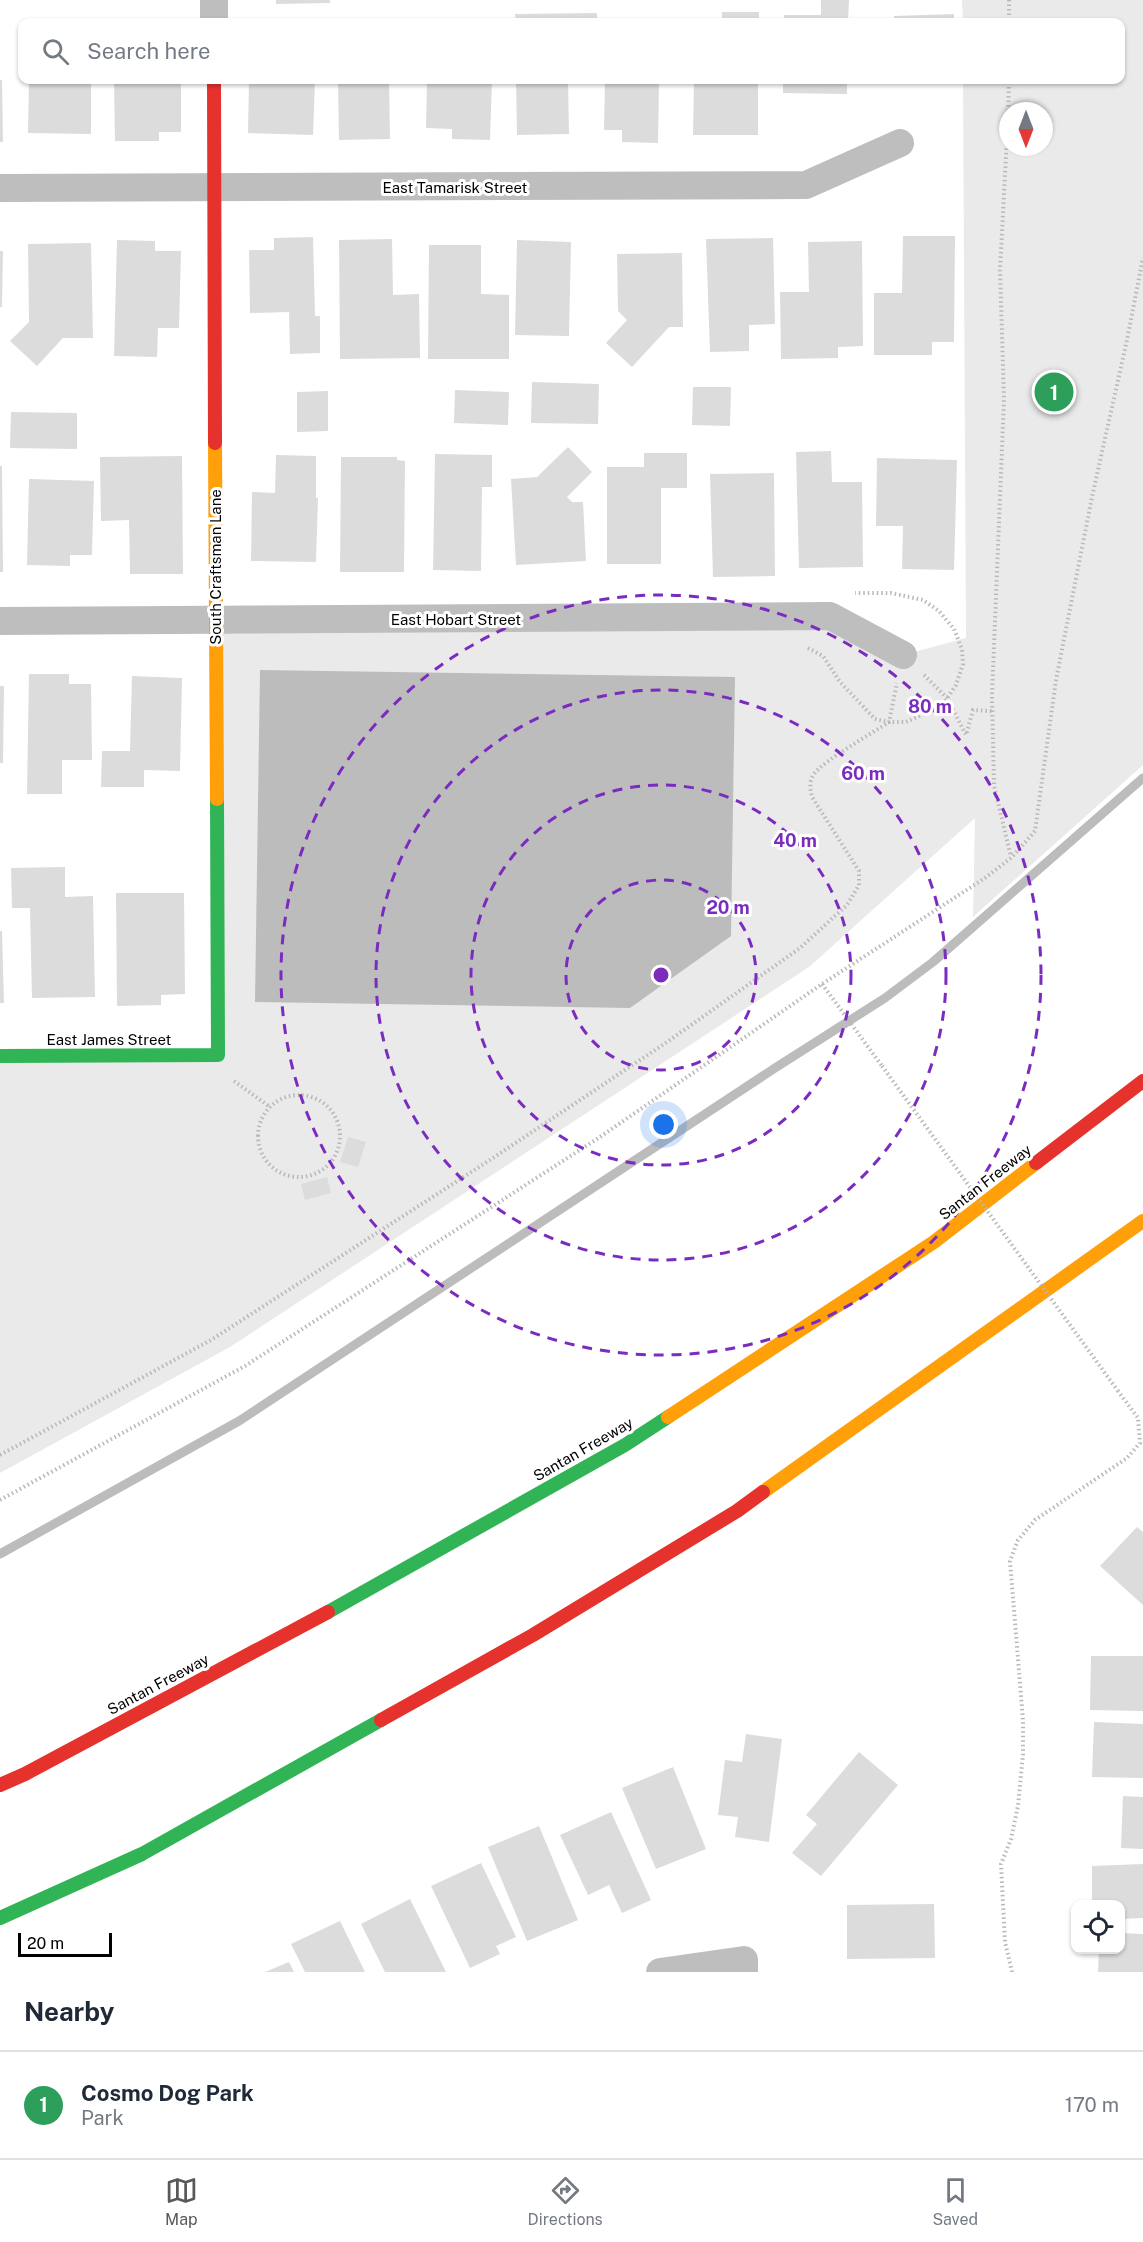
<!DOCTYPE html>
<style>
:root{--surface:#fff;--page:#f6f6f7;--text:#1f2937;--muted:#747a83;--line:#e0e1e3;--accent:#595959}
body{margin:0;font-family:"Public Sans",sans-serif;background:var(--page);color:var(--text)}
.controls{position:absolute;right:18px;bottom:18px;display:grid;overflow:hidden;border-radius:12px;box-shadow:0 2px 4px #0004}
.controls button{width:54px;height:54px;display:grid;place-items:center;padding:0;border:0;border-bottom:2px solid var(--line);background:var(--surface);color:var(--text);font:30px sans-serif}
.compass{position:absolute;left:999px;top:102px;width:54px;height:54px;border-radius:50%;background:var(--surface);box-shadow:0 2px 4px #0004;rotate:180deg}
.scale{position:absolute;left:18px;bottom:15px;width:94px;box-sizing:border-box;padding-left:6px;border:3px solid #000;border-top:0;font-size:16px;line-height:21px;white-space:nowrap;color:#000;-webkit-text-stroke:4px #fff;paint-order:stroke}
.you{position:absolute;left:664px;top:1125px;width:21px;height:21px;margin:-15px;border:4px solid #fff;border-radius:50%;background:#1a73e8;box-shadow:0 0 0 9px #1a73e833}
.badge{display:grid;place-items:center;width:39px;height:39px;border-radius:50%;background:var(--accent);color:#fff;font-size:20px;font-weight:700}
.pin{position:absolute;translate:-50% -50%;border:3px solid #fff;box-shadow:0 2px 6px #0006}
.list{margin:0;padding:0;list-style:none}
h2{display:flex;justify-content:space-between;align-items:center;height:78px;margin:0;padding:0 24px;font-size:26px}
h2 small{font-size:20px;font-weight:400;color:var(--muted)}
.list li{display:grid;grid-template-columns:39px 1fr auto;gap:18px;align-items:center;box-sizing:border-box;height:108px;padding:0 24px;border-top:2px solid var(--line)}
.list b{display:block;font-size:22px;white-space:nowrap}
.list p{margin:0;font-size:20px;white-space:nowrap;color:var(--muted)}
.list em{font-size:20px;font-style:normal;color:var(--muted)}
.icon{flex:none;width:33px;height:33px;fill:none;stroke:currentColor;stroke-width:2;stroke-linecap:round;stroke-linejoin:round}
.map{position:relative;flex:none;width:1143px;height:1972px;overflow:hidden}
.search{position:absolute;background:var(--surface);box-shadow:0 2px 4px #0004;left:18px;right:18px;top:18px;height:66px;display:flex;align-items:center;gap:15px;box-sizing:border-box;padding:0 21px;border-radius:12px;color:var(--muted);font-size:22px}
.sheet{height:186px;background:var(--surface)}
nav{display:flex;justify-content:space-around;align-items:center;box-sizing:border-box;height:84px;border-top:2px solid var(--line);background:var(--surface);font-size:16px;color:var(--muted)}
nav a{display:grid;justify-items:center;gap:3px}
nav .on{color:var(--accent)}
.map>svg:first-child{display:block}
.green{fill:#eaeaea;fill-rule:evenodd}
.water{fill:#bcbcbc}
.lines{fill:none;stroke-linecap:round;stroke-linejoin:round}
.stream{stroke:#bcbcbc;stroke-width:9}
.building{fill:#dcdcdc}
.path{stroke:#b8b8b8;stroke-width:4;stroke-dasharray:1.5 3;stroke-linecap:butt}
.street{stroke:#bebebe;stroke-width:28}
.fast{stroke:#30b455;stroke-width:14}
.slow{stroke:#ff9f0a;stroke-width:14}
.jam{stroke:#e5322d;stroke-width:14}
.path-bridge{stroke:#b8b8b8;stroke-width:4;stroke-dasharray:1.5 3;stroke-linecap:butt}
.ring{fill:none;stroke:#7b2cbf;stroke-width:3;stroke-dasharray:10 8}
.labels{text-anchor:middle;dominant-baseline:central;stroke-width:6;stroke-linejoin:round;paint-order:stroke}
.street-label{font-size:15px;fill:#000;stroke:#fff}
.centre{fill:#7b2cbf;stroke:#fff;stroke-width:3}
.ring-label{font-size:18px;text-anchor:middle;font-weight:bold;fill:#7b2cbf;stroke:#fff;stroke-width:6;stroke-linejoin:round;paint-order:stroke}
</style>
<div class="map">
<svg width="1143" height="1972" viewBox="0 0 1143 1972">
<rect width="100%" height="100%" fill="#fff"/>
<path class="green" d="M 962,0 L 1143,0 L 1143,765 L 973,917 L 975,818 L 809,967 L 230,1347 L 0,1473 L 0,1056 L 218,1055 L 215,620 L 830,616 L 903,655 L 966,638 L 963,80 L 1120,80 L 1120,22 L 963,22 ZM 1008,111 L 1044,111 L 1044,147 L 1008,147 Z"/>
<path class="water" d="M 260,670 L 735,677 L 731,936 L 630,1008 L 255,1002 Z"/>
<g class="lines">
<path class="stream" d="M 0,1554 L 239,1421 L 775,1068 L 885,998 L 933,962 L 1143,778"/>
</g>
<path class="building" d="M 276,0 L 330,0 L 330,3 L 276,4 Z
M 821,0 L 849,0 L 848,22 L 784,22 L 784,15 L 821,15 Z
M 722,12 L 759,12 L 759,22 L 722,22 Z
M 597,13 L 597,22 L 516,22 L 515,14 Z
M 954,14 L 954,22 L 894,22 L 894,16 Z
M 0,80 L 2,80 L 3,142 L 0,142 Z
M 29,80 L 91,80 L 91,134 L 28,133 Z
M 114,80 L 181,80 L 181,132 L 159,132 L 159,141 L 115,141 Z
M 249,80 L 315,80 L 313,135 L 248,133 Z
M 338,80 L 389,80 L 390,139 L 339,140 Z
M 427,80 L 492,80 L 490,140 L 452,139 L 452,129 L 426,128 Z
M 516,80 L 568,80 L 569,134 L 517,135 Z
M 605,80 L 659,80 L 658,143 L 622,142 L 622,130 L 604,130 Z
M 694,80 L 758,80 L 758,135 L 693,135 Z
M 783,80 L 847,80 L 847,94 L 783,93 Z
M 903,236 L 955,236 L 954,342 L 932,342 L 932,355 L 874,355 L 874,293 L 902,293 Z
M 313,237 L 315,316 L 320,316 L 320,353 L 290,354 L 289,312 L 250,313 L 249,250 L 274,250 L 274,238 Z
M 773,238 L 775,324 L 749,325 L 749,351 L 710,352 L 706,239 Z
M 392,239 L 393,295 L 419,294 L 420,358 L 340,359 L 339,240 Z
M 117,240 L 155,241 L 155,251 L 181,251 L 179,328 L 158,328 L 157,357 L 114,356 Z
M 517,240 L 571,242 L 569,336 L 515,335 Z
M 862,241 L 863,346 L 838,347 L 838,358 L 781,359 L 780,292 L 809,292 L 808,242 Z
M 91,243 L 93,338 L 63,338 L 37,366 L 10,341 L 29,322 L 28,244 Z
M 429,245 L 481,245 L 481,294 L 509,295 L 509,359 L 428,359 Z
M 0,251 L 3,251 L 2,307 L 0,307 Z
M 682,253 L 683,327 L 669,327 L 632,367 L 606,343 L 627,320 L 618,311 L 617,254 Z
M 532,382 L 599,384 L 598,424 L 531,423 Z
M 693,387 L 731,387 L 730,426 L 692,425 Z
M 455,390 L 509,392 L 508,425 L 454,423 Z
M 328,391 L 328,431 L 297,432 L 297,392 Z
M 11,412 L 77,413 L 77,449 L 10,448 Z
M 568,447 L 592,472 L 567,497 L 572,502 L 583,502 L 586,561 L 516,565 L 511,479 L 537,477 Z
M 831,451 L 832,482 L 862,482 L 863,567 L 799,568 L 796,452 Z
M 644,453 L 687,453 L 687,488 L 661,488 L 661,564 L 607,564 L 607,467 L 644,467 Z
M 435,454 L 492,455 L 492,487 L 482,487 L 481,571 L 433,570 Z
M 276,455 L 316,456 L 316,498 L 318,498 L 316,562 L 251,561 L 252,492 L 275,493 Z
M 182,456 L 183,574 L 130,574 L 129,520 L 101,521 L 100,457 Z
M 341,457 L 397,457 L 397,460 L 405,461 L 404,572 L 340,572 Z
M 877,458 L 957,460 L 954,570 L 902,569 L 903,526 L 876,526 Z
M 0,466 L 2,466 L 3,572 L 0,572 Z
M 774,473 L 775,576 L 713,577 L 710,474 Z
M 29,479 L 94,481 L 92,555 L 70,555 L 70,566 L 27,565 Z
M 29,674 L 69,674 L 69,684 L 91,684 L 92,760 L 62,760 L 62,794 L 27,794 Z
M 132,676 L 182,678 L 180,771 L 144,770 L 144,787 L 101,787 L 102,751 L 130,751 Z
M 0,686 L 4,686 L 3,763 L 0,763 Z
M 65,867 L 65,897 L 93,896 L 95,997 L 32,998 L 30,908 L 12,908 L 11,868 Z
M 116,893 L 184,893 L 185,994 L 161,995 L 161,1005 L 117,1006 Z
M 0,931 L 2,931 L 4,1003 L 0,1003 Z
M 348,1137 L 366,1142 L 358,1167 L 340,1162 Z
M 327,1177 L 331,1193 L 305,1200 L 301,1184 Z
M 1137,1527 L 1143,1532 L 1143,1605 L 1100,1566 Z
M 1091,1656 L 1143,1656 L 1143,1711 L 1090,1710 Z
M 1094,1722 L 1143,1724 L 1143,1778 L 1092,1777 Z
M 746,1734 L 782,1739 L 769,1842 L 735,1837 L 738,1817 L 718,1815 L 725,1760 L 742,1762 Z
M 859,1752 L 898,1785 L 821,1876 L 792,1853 L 817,1824 L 806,1815 Z
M 673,1767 L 706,1849 L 656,1869 L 622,1788 Z
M 1123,1796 L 1143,1797 L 1143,1849 L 1121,1848 Z
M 611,1812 L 651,1900 L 622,1913 L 609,1885 L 588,1895 L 560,1835 Z
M 539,1826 L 578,1920 L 527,1941 L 488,1847 Z
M 481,1863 L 516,1937 L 496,1946 L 500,1954 L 470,1968 L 431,1886 Z
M 1143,1864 L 1143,1918 L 1120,1919 L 1120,1904 L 1092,1904 L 1092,1866 Z
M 410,1899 L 446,1972 L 385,1972 L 361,1924 Z
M 934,1904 L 935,1958 L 847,1959 L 847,1905 Z
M 340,1921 L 365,1972 L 305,1972 L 291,1944 Z
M 1120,1933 L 1143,1934 L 1143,1972 L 1098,1972 L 1099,1950 L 1120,1950 Z
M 289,1962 L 294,1972 L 265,1972 Z"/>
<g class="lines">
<path class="path" d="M 1009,0 L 1009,22
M 1008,111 L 1009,80
M 1008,117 L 1000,270 L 1004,399 L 992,695 L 994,786 L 1011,857
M 808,648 L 823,656 L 840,682 L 875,719 L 889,722 L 906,722 L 942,706 L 956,685 L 963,664 L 962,649 L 954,629 L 939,611 L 923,600 L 891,593 L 855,593
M 924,675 L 947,698 L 966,735 L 973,710 L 992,711
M 822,984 L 882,1066
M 234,1081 L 270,1107
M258 1136a41 41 0 1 1 82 0a41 41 0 1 1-82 0Z
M 0,1455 L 211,1340 L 493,1158 L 670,1040 L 800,948 L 847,905 L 859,885 L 859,871 L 812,797 C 810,789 809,781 814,774 C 824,760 873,733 889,722 L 897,683
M 0,1500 L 245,1366 L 600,1137 L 822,984 L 985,878 L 1011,858 L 1035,831 L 1056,680 L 1092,497 L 1127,340 L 1143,258
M 1012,1972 L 1005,1942 L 1001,1864 L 1011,1839 L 1018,1806 L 1023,1754 L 1023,1720 L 1010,1561 L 1018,1540 L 1035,1520 L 1127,1458 L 1140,1443 L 1138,1418 L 1118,1391"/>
<path class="street" d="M 214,0 L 214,22
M 0,188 L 806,185 L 900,143
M 0,621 L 830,616 L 903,655
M 660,1972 L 744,1960 L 744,1972"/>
<path class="fast" d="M 0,1056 L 218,1055 L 217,799
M 328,1612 L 625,1445 L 668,1417
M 0,1918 L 142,1854 L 381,1720"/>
<path class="slow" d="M 215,443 L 217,799
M 668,1417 L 934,1242 L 1036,1163
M 763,1492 L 1143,1221"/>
<path class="jam" d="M 214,80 L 215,443
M 1036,1163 L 1143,1081
M 381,1720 L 533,1635 L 737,1511 L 763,1492
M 0,1785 L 25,1774 L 328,1612"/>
<path class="path-bridge" d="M 882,1066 L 1118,1391"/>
</g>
<g class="ring">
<circle cx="661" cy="975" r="95"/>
<circle cx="661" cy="975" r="190"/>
<circle cx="661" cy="975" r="285"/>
<circle cx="661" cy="975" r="380"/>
</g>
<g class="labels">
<g class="street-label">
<text x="455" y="187">East Tamarisk Street</text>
<text transform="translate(215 567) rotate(-90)">South Craftsman Lane</text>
<text x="456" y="619">East Hobart Street</text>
<text x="109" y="1039">East James Street</text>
<text transform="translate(985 1182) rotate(-38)">Santan Freeway</text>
<text transform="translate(583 1449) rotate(-30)">Santan Freeway</text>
<text transform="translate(158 1684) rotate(-28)">Santan Freeway</text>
</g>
</g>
<circle cx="661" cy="975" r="9" class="centre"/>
<g class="ring-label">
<text x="930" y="713">80 m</text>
<text x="863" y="780">60 m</text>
<text x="795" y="847">40 m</text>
<text x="728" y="914">20 m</text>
</g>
</svg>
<div class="controls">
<button><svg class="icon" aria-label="locate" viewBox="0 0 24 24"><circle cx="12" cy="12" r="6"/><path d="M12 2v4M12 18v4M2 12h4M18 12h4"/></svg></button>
</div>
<svg class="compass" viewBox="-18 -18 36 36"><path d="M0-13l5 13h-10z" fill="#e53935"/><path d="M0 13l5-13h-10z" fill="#747a83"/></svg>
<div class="scale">20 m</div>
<div class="you"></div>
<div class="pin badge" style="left:1054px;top:392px;background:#2e9e5b">1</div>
<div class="search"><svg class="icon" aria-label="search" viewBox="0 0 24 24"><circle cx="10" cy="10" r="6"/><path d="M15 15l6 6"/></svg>Search here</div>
</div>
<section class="sheet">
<h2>Nearby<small></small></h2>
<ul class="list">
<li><span class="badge" style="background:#2e9e5b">1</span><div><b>Cosmo Dog Park</b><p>Park</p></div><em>170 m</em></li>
</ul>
</section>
<nav>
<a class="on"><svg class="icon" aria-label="map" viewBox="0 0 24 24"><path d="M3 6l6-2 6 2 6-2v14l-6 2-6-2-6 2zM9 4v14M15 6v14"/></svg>Map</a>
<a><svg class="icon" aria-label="directions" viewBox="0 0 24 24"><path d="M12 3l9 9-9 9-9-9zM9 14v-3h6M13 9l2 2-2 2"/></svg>Directions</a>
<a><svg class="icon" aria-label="saved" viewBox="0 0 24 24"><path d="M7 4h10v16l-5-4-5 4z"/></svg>Saved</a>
</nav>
